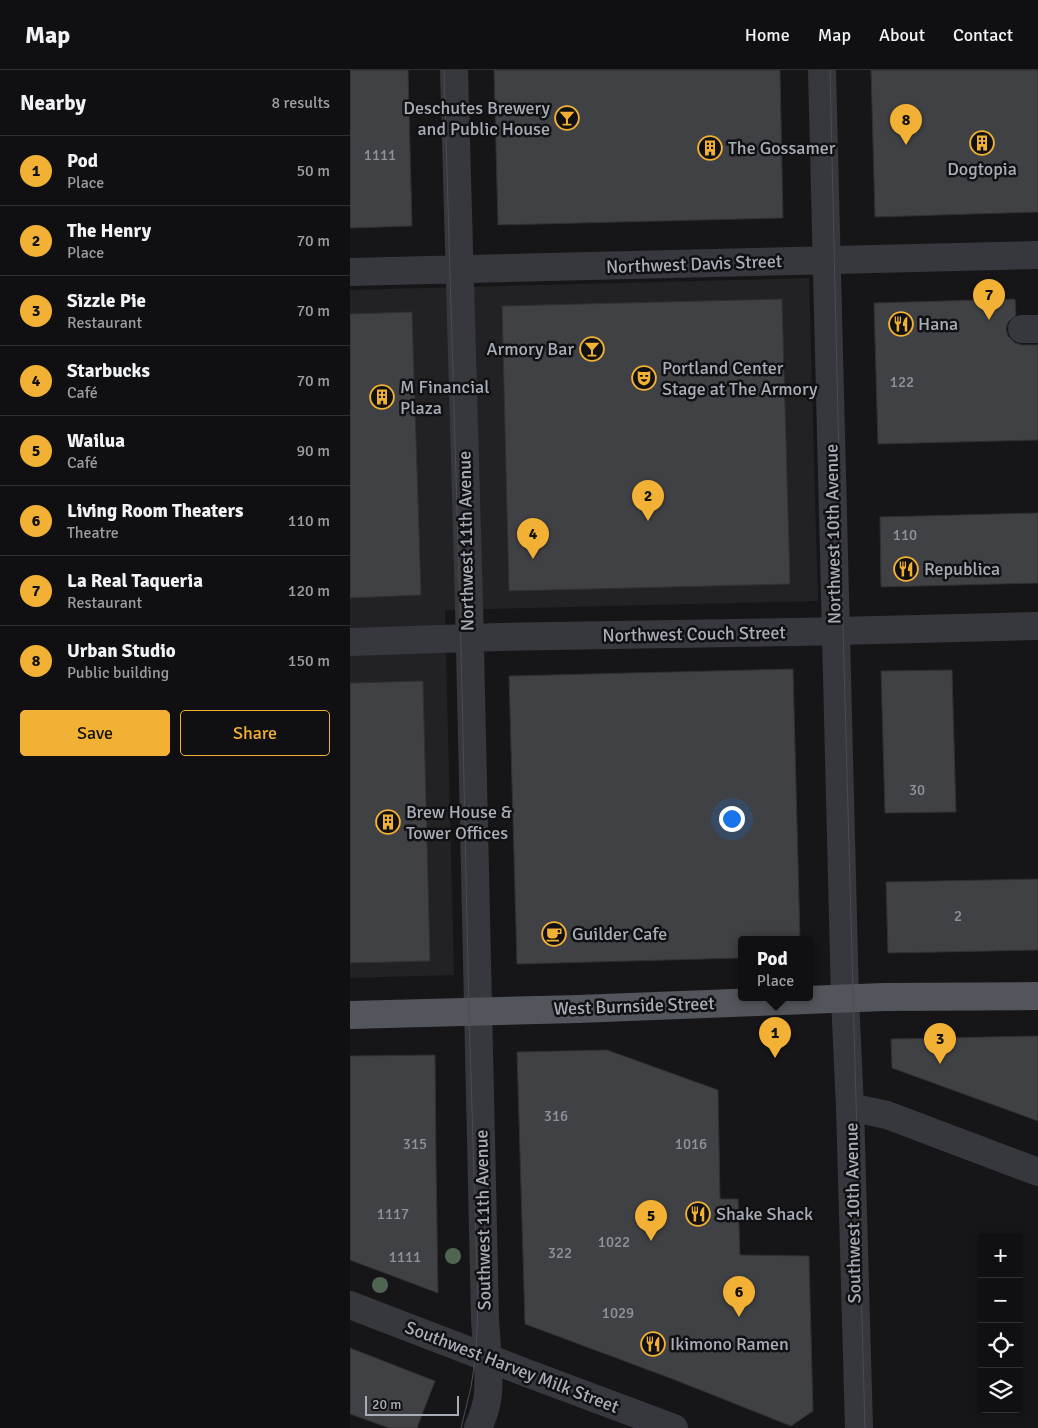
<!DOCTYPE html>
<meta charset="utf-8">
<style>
:root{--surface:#101012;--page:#19191b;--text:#f1f3f6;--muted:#9c9d9f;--line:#303032;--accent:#f2b134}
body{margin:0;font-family:Signika,sans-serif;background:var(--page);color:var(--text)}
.controls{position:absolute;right:15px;bottom:15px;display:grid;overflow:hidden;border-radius:5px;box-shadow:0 2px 12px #0003}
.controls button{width:45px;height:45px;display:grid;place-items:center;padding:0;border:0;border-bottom:1px solid var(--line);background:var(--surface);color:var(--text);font:25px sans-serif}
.scale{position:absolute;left:15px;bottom:12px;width:94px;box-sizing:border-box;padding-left:5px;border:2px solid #a8adb8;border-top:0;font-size:14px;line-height:18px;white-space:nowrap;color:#a8adb8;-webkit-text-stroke:4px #111113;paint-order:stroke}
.you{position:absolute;left:381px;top:748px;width:18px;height:18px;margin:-12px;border:4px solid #fff;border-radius:50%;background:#1a73e8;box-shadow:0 0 0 8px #1a73e833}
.badge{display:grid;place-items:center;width:32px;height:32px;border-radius:50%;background:var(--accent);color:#111;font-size:16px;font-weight:700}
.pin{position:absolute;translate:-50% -41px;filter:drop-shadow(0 1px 2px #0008)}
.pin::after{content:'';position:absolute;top:26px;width:18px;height:15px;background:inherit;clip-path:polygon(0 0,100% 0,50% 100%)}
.popup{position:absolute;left:388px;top:866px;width:75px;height:65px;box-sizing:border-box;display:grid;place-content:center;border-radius:5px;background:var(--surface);filter:drop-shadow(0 1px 4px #0005);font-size:16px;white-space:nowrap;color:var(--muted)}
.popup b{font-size:19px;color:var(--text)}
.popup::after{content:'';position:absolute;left:50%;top:100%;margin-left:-10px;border:10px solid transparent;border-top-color:var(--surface)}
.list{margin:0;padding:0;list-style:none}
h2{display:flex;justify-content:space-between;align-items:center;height:65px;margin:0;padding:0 20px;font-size:21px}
h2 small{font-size:16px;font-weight:400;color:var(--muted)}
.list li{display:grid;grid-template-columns:32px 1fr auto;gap:15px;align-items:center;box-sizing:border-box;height:70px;padding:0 20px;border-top:1px solid var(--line)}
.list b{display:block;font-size:19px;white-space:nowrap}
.list p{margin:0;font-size:16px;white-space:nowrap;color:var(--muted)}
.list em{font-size:16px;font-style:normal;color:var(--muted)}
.actions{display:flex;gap:10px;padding:15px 20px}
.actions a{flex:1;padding:11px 0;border:1px solid var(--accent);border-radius:5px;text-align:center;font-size:18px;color:var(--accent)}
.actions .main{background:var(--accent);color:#111}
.icon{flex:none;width:28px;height:28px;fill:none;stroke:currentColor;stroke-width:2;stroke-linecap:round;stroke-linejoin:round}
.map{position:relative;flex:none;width:688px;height:1358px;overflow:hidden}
header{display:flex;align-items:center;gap:30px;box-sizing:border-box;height:70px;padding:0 25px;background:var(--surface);border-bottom:1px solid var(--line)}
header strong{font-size:24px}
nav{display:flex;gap:28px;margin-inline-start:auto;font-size:18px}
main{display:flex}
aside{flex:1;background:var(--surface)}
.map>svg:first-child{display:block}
.built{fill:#222225}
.building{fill:#404145;stroke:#303034}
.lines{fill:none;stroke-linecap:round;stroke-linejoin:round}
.minor{stroke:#37383d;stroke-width:28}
.major{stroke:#53555c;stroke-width:28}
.tram{stroke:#4a4c52;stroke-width:1}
.tree{fill:#506452}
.labels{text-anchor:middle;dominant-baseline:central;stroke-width:5;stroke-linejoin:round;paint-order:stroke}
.number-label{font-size:15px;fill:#8e929b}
.poi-label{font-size:18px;fill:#a8adb8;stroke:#111113;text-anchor:start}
.street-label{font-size:18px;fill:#a8adb8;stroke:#111113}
</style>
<header>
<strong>Map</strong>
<nav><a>Home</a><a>Map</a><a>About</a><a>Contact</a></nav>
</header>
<main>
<aside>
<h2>Nearby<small>8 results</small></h2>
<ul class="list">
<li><span class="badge">1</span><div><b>Pod</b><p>Place</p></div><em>50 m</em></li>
<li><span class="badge">2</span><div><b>The Henry</b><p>Place</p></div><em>70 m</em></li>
<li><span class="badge">3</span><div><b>Sizzle Pie</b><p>Restaurant</p></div><em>70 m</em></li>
<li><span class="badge">4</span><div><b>Starbucks</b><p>Café</p></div><em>70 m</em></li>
<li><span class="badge">5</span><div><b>Wailua</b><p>Café</p></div><em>90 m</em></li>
<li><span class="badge">6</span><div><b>Living Room Theaters</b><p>Theatre</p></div><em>110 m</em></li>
<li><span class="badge">7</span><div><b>La Real Taqueria</b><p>Restaurant</p></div><em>120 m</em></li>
<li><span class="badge">8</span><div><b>Urban Studio</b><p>Public building</p></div><em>150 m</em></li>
</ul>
<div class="actions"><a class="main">Save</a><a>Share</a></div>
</aside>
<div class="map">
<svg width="688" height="1358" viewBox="0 0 688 1358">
<rect width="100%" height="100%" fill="#161618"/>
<path class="built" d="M 459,208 L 468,531 L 95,540 L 104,905 L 0,908 L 0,220 Z"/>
<path class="building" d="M 0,0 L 58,0 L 62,156 L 0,158 Z
M 144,0 L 430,0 L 433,148 L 148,155 Z
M 521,0 L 688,0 L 688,142 L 525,147 Z
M 432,229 L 440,514 L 159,521 L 152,236 Z
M 665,229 L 666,245 L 658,252 L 656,259 L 658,266 L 665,273 L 672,275 L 688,275 L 688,370 L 528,374 L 524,233 Z
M 62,242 L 71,525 L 0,528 L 0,244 Z
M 688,443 L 688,513 L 531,517 L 530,447 Z
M 443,599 L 450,869 L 391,869 L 391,888 L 167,894 L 159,606 Z
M 602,600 L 606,742 L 535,743 L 531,601 Z
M 73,611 L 80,891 L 0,893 L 0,613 Z
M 688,809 L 688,880 L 538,883 L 536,812 Z
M 688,966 L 688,1051 L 542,998 L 541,969 Z
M 257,980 L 368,1020 L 370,1129 L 388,1129 L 390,1185 L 459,1186 L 463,1341 L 441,1356 L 320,1308 L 175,1254 L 167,982 Z
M 85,985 L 86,1090 L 88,1223 L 0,1190 L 0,986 Z
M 0,1278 L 85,1311 L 67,1358 L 39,1358 L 0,1344 Z"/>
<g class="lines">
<path class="minor" d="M 104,0 L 119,534 L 135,1248 C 136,1272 140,1299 138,1323 C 137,1336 133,1347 128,1358
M 472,0 L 495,929 L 500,1037 L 509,1358
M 0,202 L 688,185
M 672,259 L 688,259
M 0,572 L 150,567 L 447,562 L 688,556
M 500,1037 L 537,1045 L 688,1102
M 0,1235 L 174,1302 L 324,1358"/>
<path class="major" d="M 0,945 L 228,939 L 534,927 L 688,926"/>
<path class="tram" d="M 94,0 L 111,575 L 119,942 L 128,1234 L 126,1284 L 121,1317 L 111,1358
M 480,0 L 492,521 L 515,1358"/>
</g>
<g class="tree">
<circle cx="103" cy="1186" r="8"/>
<circle cx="30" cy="1215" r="8"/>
</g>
<defs>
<g id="bar-ring" transform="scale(1.25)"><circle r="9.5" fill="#111113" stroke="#f2b134" stroke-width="1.5"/><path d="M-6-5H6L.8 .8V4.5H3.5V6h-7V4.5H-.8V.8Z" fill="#f2b134"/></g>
<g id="building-ring" transform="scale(1.25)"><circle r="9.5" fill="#111113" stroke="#f2b134" stroke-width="1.5"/><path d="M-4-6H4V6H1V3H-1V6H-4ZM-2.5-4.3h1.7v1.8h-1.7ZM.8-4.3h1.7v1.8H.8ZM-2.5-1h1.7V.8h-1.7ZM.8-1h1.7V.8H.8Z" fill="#f2b134"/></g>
<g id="restaurant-ring" transform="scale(1.25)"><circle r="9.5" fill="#111113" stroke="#f2b134" stroke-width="1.5"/><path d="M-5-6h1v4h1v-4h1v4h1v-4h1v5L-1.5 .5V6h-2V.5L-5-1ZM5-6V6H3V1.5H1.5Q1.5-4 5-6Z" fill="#f2b134"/></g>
<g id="theatre-ring" transform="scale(1.25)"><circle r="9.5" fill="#111113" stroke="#f2b134" stroke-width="1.5"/><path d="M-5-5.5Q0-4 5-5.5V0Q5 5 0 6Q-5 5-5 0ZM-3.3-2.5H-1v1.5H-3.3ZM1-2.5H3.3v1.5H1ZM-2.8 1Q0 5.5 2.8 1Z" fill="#f2b134"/></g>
<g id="cafe-ring" transform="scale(1.25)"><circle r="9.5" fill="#111113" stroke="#f2b134" stroke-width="1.5"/><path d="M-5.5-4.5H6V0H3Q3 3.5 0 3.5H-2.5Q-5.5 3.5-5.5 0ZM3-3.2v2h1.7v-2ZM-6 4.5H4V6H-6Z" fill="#f2b134"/></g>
</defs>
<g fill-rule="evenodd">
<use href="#bar-ring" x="217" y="48"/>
<use href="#building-ring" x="632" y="73"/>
<use href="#building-ring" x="360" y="78"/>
<use href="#restaurant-ring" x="551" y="254"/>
<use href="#bar-ring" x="242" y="279"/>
<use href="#theatre-ring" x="294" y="308"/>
<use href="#building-ring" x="32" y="327"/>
<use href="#restaurant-ring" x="556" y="499"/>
<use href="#building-ring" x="38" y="752"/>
<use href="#cafe-ring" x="204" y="864"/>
<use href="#restaurant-ring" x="348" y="1144"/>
<use href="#restaurant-ring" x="303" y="1274"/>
</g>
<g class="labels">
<g class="number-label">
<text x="30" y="85">1111</text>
<text x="552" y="312">122</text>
<text x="555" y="465">110</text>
<text x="567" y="720">30</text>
<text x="608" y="846">2</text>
<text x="206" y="1046">316</text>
<text x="65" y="1074">315</text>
<text x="341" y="1074">1016</text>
<text x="43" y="1144">1117</text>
<text x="264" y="1172">1022</text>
<text x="210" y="1183">322</text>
<text x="55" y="1187">1111</text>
<text x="268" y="1243">1029</text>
</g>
<g class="poi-label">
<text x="200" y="38" text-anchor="end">Deschutes Brewery<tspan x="200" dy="21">and Public House</tspan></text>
<text x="378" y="78">The Gossamer</text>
<text x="632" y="99" text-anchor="middle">Dogtopia</text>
<text x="568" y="254">Hana</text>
<text x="224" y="279" text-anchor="end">Armory Bar</text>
<text x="312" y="298">Portland Center<tspan x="312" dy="21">Stage at The Armory</tspan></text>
<text x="50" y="317">M Financial<tspan x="50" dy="21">Plaza</tspan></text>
<text x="574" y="499">Republica</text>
<text x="56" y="742">Brew House &amp;<tspan x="56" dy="21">Tower Offices</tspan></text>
<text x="222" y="864">Guilder Cafe</text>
<text x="366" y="1144">Shake Shack</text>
<text x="320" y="1274">Ikimono Ramen</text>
</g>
<g class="street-label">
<text transform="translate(344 194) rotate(-2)">Northwest Davis Street</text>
<text transform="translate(483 464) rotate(-91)">Northwest 10th Avenue</text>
<text transform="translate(116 471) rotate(-91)">Northwest 11th Avenue</text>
<text transform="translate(344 564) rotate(-1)">Northwest Couch Street</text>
<text transform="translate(284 936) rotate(-2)">West Burnside Street</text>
<text transform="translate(503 1143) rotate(-91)">Southwest 10th Avenue</text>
<text transform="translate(133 1150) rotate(-91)">Southwest 11th Avenue</text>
<text transform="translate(162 1297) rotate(21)">Southwest Harvey Milk Street</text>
</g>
</g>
</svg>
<div class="controls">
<button>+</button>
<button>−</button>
<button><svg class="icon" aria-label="locate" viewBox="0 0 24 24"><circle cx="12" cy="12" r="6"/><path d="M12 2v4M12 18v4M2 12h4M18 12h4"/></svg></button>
<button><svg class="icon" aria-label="layers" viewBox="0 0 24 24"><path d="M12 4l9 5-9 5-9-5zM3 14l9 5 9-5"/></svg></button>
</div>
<div class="scale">20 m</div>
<div class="you"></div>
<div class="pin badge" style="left:425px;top:988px">1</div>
<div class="popup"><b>Pod</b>Place</div>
<div class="pin badge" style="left:298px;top:451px">2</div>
<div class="pin badge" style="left:590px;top:994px">3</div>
<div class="pin badge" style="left:183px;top:489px">4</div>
<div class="pin badge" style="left:301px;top:1171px">5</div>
<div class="pin badge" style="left:389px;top:1247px">6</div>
<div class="pin badge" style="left:639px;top:250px">7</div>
<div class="pin badge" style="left:556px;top:75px">8</div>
</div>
</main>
